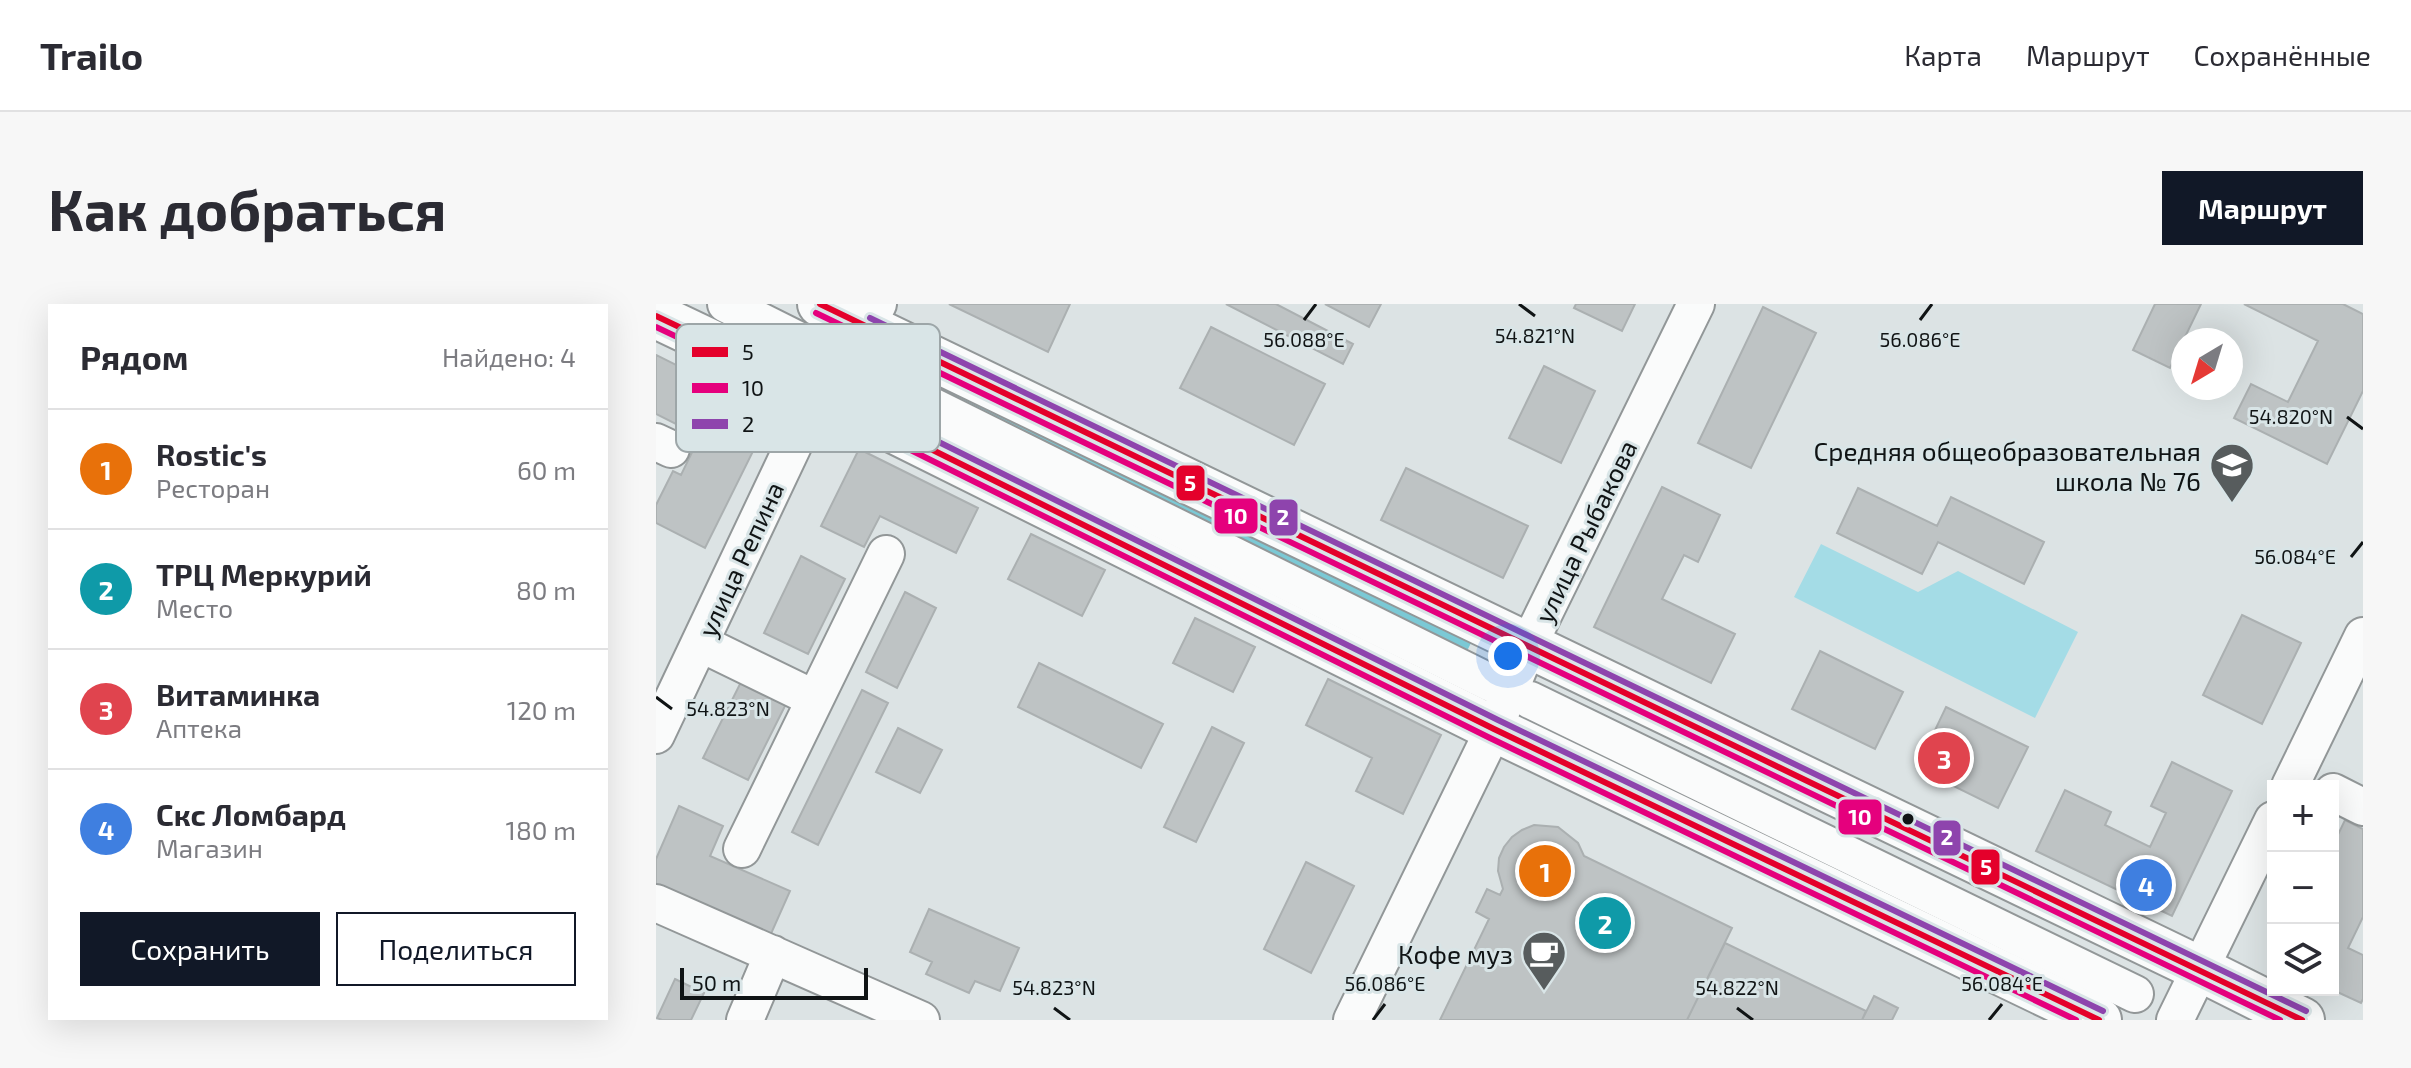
<!DOCTYPE html>
<html lang="ru">
<meta charset="utf-8">
<style>
:root{--surface:#fff;--page:#f7f7f7;--text:#2b2b33;--muted:#7c7c81;--line:#e1e1e2;--accent:#111827}
body{margin:0;font-family:"Exo 2",sans-serif;background:var(--page);color:var(--text)}
.controls{position:absolute;right:24px;bottom:24px;display:grid;overflow:hidden;border-radius:0px;box-shadow:0 8px 32px #0002}
.controls button{width:72px;height:72px;display:grid;place-items:center;padding:0;border:0;border-bottom:2px solid var(--line);background:var(--surface);color:var(--text);font:40px sans-serif}
.compass{position:absolute;left:1515px;top:24px;width:72px;height:72px;border-radius:50%;background:var(--surface);box-shadow:0 8px 32px #0002;rotate:218deg}
.scale{position:absolute;left:24px;bottom:20px;width:188px;box-sizing:border-box;padding-left:8px;border:4px solid #101415;border-top:0;font-size:22px;line-height:28px;white-space:nowrap;color:#101415;-webkit-text-stroke:6px #d9e5e7;paint-order:stroke}
.you{position:absolute;left:852px;top:352px;width:28px;height:28px;margin:-20px;border:6px solid #fff;border-radius:50%;background:#1a73e8;box-shadow:0 0 0 12px #1a73e833}
.badge{display:grid;place-items:center;width:52px;height:52px;border-radius:50%;background:var(--accent);color:#fff;font-size:26px;font-weight:700}
.pin{position:absolute;translate:-50% -50%;border:4px solid #fff;box-shadow:0 2px 8px #0006}
.list{margin:0;padding:0;list-style:none}
h2{display:flex;justify-content:space-between;align-items:center;height:104px;margin:0;padding:0 32px;font-size:34px}
h2 small{font-size:26px;font-weight:400;color:var(--muted)}
.list li{display:grid;grid-template-columns:52px 1fr auto;gap:24px;align-items:center;box-sizing:border-box;height:120px;padding:0 32px;border-top:2px solid var(--line)}
.list b{display:block;font-size:30px;white-space:nowrap}
.list p{margin:0;font-size:26px;white-space:nowrap;color:var(--muted)}
.list em{font-size:26px;font-style:normal;color:var(--muted)}
.actions{display:flex;gap:16px;padding:24px 32px}
.actions a{flex:1;padding:18px 0;border:2px solid var(--accent);border-radius:0px;text-align:center;font-size:28px;color:var(--accent)}
.actions .main{background:var(--accent);color:#fff}
.icon{flex:none;width:44px;height:44px;fill:none;stroke:currentColor;stroke-width:2;stroke-linecap:round;stroke-linejoin:round}
.map{position:relative;flex:none;width:1707px;height:716px;overflow:hidden;border-radius:0px}
header{display:flex;align-items:center;gap:48px;box-sizing:border-box;height:112px;padding:0 40px;background:var(--surface);border-bottom:2px solid var(--line)}
header strong{font-size:38px}
nav{display:flex;gap:44px;margin-inline-start:auto;font-size:28px}
.intro{display:flex;align-items:center;justify-content:space-between;box-sizing:border-box;height:192px;padding:0 48px}
h1{margin:0;font-size:56px}
.button{padding:20px 36px;border-radius:0px;background:var(--accent);color:#fff;font-size:28px;font-weight:700}
main{display:flex;gap:48px;padding:0 48px}
aside{flex:1;background:var(--surface);border-radius:0px;box-shadow:0 8px 32px #0002}
.map>svg:first-child{display:block}
.green{fill:#a4dce6}
.forest{fill:#7bc9d5}
.building{fill:#bec3c4;stroke:#abb0b1;stroke-width:2}
.lines{fill:none;stroke-linecap:round;stroke-linejoin:round}
.minor-casing{stroke:#929798;stroke-width:40}
.major-casing{stroke:#929798;stroke-width:48}
.minor{stroke:#fafbfb;stroke-width:36}
.major{stroke:#fafbfb;stroke-width:44}
.bus-1-casing{stroke:#d9e5e7;stroke-width:12}
.bus-2-casing{stroke:#d9e5e7;stroke-width:12}
.bus-3-casing{stroke:#d9e5e7;stroke-width:12}
.bus-1{stroke:#e4002b;stroke-width:6}
.bus-2{stroke:#e5007d;stroke-width:6}
.bus-3{stroke:#8e44ad;stroke-width:6}
.ticks{fill:none;stroke:#101415;stroke-width:3}
.bus-dot{fill:#101415;stroke:#d9e5e7;stroke-width:3}
.labels{text-anchor:middle;dominant-baseline:central;stroke-width:6;stroke-linejoin:round;paint-order:stroke}
.poi-label{font-size:26px;fill:#101415;stroke:#d9e5e7;text-anchor:end}
.street-label{font-size:26px;fill:#101415;stroke:#d9e5e7}
.key{fill:#d9e5e7;stroke:#9da6a8;stroke-width:2}
.key-label{font-size:22px;fill:#101415}
.ticks-label{font-size:20px;text-anchor:middle;fill:#101415;stroke:#d9e5e7;stroke-width:6;stroke-linejoin:round;paint-order:stroke}
.line-badge{stroke:#d9e5e7;stroke-width:3}
.badge-label{font-size:22px;text-anchor:middle;font-weight:bold;fill:#fff}
</style>
<header>
<strong>Trailo</strong>
<nav><a>Карта</a><a>Маршрут</a><a>Сохранённые</a></nav>
</header>
<div class="intro"><h1>Как добраться</h1><a class="button">Маршрут</a></div>
<main>
<aside>
<h2>Рядом<small>Найдено: 4</small></h2>
<ul class="list">
<li><span class="badge" style="background:#e8710a">1</span><div><b>Rostic's</b><p>Ресторан</p></div><em>60 m</em></li>
<li><span class="badge" style="background:#0f9aa8">2</span><div><b>ТРЦ Меркурий</b><p>Место</p></div><em>80 m</em></li>
<li><span class="badge" style="background:#e0444e">3</span><div><b>Витаминка</b><p>Аптека</p></div><em>120 m</em></li>
<li><span class="badge" style="background:#3f7fe0">4</span><div><b>Скс Ломбард</b><p>Магазин</p></div><em>180 m</em></li>
</ul>
<div class="actions"><a class="main">Сохранить</a><a>Поделиться</a></div>
</aside>
<div class="map">
<svg width="1707" height="716" viewBox="0 0 1707 716">
<rect width="100%" height="100%" fill="#dce3e4"/>
<path class="green" d="M 1165,240 L 1262,288 L 1302,267 L 1422,328 L 1379,414 L 1138,293 Z"/>
<path class="forest" d="M 247,58 L 816,337 L 808,353 L 239,73 Z"/>
<path class="building" d="M 293,0 L 414,0 L 392,48 Z
M 570,0 L 620,0 L 697,40 L 687,60 Z
M 669,0 L 725,0 L 713,23 Z
M 920,0 L 979,0 L 966,27 L 918,4 Z
M 1499,0 L 1545,0 L 1514,64 L 1477,46 Z
M 1588,0 L 1687,0 L 1707,10 L 1707,87 L 1671,160 L 1578,114 L 1595,80 L 1632,98 L 1662,37 Z
M 1107,3 L 1160,29 L 1095,164 L 1042,139 Z
M 555,23 L 669,80 L 638,141 L 524,84 Z
M 0,51 L 116,109 L 49,244 L 0,219 L 0,201 L 17,167 L 25,171 L 44,132 L 0,110 Z
M 888,62 L 939,87 L 905,159 L 853,134 Z
M 203,145 L 322,204 L 300,249 L 224,212 L 208,243 L 165,222 Z
M 750,164 L 872,222 L 847,274 L 725,216 Z
M 1006,183 L 1064,211 L 1042,258 L 1028,251 L 1006,295 L 1079,330 L 1055,379 L 938,323 Z
M 1202,184 L 1281,222 L 1295,193 L 1388,238 L 1368,280 L 1282,238 L 1266,270 L 1181,229 Z
M 375,230 L 449,266 L 426,312 L 352,275 Z
M 145,252 L 189,275 L 152,350 L 108,329 Z
M 249,288 L 280,304 L 241,384 L 210,368 Z
M 1586,311 L 1645,339 L 1606,420 L 1547,391 Z
M 539,314 L 599,343 L 577,388 L 517,359 Z
M 1164,347 L 1247,388 L 1219,445 L 1136,405 Z
M 383,359 L 507,420 L 485,464 L 362,403 Z
M 672,375 L 785,431 L 747,510 L 700,487 L 716,454 L 650,421 Z
M 86,376 L 131,398 L 92,476 L 47,454 Z
M 206,386 L 232,399 L 162,541 L 136,528 Z
M 1290,403 L 1372,443 L 1342,504 L 1261,464 Z
M 556,423 L 588,439 L 540,538 L 508,523 Z
M 242,424 L 286,446 L 264,489 L 220,468 Z
M 1516,458 L 1576,487 L 1516,612 L 1380,547 L 1409,486 L 1455,508 L 1449,521 L 1494,543 L 1510,509 L 1495,502 Z
M 23,502 L 67,522 L 54,552 L 134,587 L 114,632 L 0,582 L 0,555 Z
M 1689,516 L 1707,525 L 1707,613 L 1692,644 L 1707,651 L 1707,695 L 1705,699 L 1677,686 L 1677,541 Z
M 878,521 L 902,523 L 922,539 L 928,552 L 1076,624 L 1031,716 L 784,716 L 833,615 L 820,608 L 831,585 L 844,591 L 847,585 L 842,567 L 843,554 L 848,543 L 856,533 L 866,526 Z
M 650,558 L 698,582 L 655,669 L 608,645 Z
M 273,605 L 363,644 L 344,687 L 319,677 L 313,689 L 270,670 L 276,658 L 254,648 Z
M 1069,639 L 1210,707 L 1206,716 L 1031,716 Z
M 19,675 L 48,689 L 35,716 L 6,716 L 1,714 Z
M 1218,692 L 1242,704 L 1236,716 L 1206,716 Z"/>
<g class="lines">
<g class="minor-casing">
<path id="minor" d="M 70,0 L 158,44
M 203,66 L 835,379
M 0,138 L 15,145
M 44,339 L 159,395
M 874,396 L 1479,690
M 0,431 L 162,89 L 180,54 L 210,23 L 222,0
M 1634,482 L 1707,332
M 1677,488 L 1707,503
M 86,545 L 230,250
M 0,599 L 265,716
M 89,716 L 117,650
M 696,716 L 838,425 L 872,342 L 1040,0
M 1519,716 L 1617,516"/>
</g>
<g class="major-casing">
<path id="major" d="M 164,0 L 1544,665 L 1646,716
M 0,12 L 162,89 L 838,425 L 1443,716"/>
</g>
<use href="#minor" class="minor"/>
<use href="#major" class="major"/>
<g class="bus-1-casing">
<path id="bus-1" d="M 164,0 L 1646,716
M 0,12 L 162,89 L 838,425 L 1443,716"/>
</g>
<g class="bus-2-casing">
<path id="bus-2" d="M 160,9 L 1624,716
M 0,23 L 158,98 L 834,434 L 1420,716"/>
</g>
<g class="bus-3-casing">
<path id="bus-3" d="M 214,14 L 1650,707
M 166,80 L 842,416 L 1447,707"/>
</g>
<use href="#bus-1" class="bus-1"/>
<use href="#bus-2" class="bus-2"/>
<use href="#bus-3" class="bus-3"/>
</g>
<path class="ticks" d="M 863,0 L 879,12M 648,16 L 660,0M 1264,16 L 1276,0M 1691,113 L 1707,125M 1695,253 L 1707,238M 0,393 L 16,405M 398,704 L 414,716M 1081,704 L 1097,716M 717,716 L 729,700M 1333,716 L 1346,700"/>
<defs>
<g id="school-pin" transform="scale(2.3)"><path d="M0 17L-7.5 6A9.5 9.5 0 1 1 7.5 6Z" fill="#575c5d" stroke="#d9e5e7"/><path d="M0-5L7-2L0 1L-7-2ZM-4 1L0 2.5L4 1V4Q0 6-4 4Z" fill="#fff"/></g>
<g id="cafe-pin" transform="scale(2.3)"><path d="M0 17L-7.5 6A9.5 9.5 0 1 1 7.5 6Z" fill="#575c5d" stroke="#d9e5e7"/><path d="M-5.5-4.5H6V0H3Q3 3.5 0 3.5H-2.5Q-5.5 3.5-5.5 0ZM3-3.2v2h1.7v-2ZM-6 4.5H4V6H-6Z" fill="#fff"/></g>
</defs>
<g fill-rule="evenodd">
<use href="#school-pin" x="1576" y="161"/>
<use href="#cafe-pin" x="888" y="649"/>
</g>
<circle class="bus-dot" cx="1252" cy="515" r="7"/>
<g class="labels">
<g class="poi-label">
<text x="1545" y="146">Средняя общеобразовательная<tspan x="1545" dy="30">школа № 76</tspan></text>
<text x="857" y="649">Кофе муз</text>
</g>
<g class="street-label">
<text transform="translate(929 227) rotate(-64)">улица Рыбакова</text>
<text transform="translate(84 255) rotate(-65)">улица Репина</text>
</g>
</g>
<rect x="20" y="20" width="264" height="128" rx="12" class="key"/>
<rect x="36" y="43" width="36" height="10" fill="#e4002b"/>
<rect x="36" y="79" width="36" height="10" fill="#e5007d"/>
<rect x="36" y="115" width="36" height="10" fill="#8e44ad"/>
<g class="key-label">
<text x="86" y="56">5</text>
<text x="86" y="92">10</text>
<text x="86" y="128">2</text>
</g>
<g class="ticks-label">
<text x="879" y="39">54.821°N</text>
<text x="1264" y="43">56.086°E</text>
<text x="648" y="43">56.088°E</text>
<text x="1635" y="120">54.820°N</text>
<text x="1639" y="260">56.084°E</text>
<text x="72" y="412">54.823°N</text>
<text x="729" y="687">56.086°E</text>
<text x="1346" y="687">56.084°E</text>
<text x="398" y="691">54.823°N</text>
<text x="1081" y="691">54.822°N</text>
</g>
<g class="line-badge">
<rect x="519" y="160" width="31" height="38" rx="8" fill="#e4002b"/>
<rect x="557" y="193" width="46" height="38" rx="8" fill="#e5007d"/>
<rect x="612" y="194" width="31" height="39" rx="8" fill="#8e44ad"/>
<rect x="1181" y="494" width="46" height="38" rx="8" fill="#e5007d"/>
<rect x="1276" y="515" width="30" height="38" rx="8" fill="#8e44ad"/>
<rect x="1314" y="544" width="31" height="38" rx="8" fill="#e4002b"/>
</g>
<g class="badge-label">
<text x="534" y="187">5</text>
<text x="580" y="220">10</text>
<text x="627" y="221">2</text>
<text x="1204" y="521">10</text>
<text x="1291" y="541">2</text>
<text x="1330" y="571">5</text>
</g>
</svg>
<div class="controls">
<button>+</button>
<button>−</button>
<button><svg class="icon" aria-label="layers" viewBox="0 0 24 24"><path d="M12 4l9 5-9 5-9-5zM3 14l9 5 9-5"/></svg></button>
</div>
<svg class="compass" viewBox="-18 -18 36 36"><path d="M0-13l5 13h-10z" fill="#e53935"/><path d="M0 13l5-13h-10z" fill="#7c7c81"/></svg>
<div class="scale">50 m</div>
<div class="you"></div>
<div class="pin badge" style="left:889px;top:567px;background:#e8710a">1</div>
<div class="pin badge" style="left:949px;top:619px;background:#0f9aa8">2</div>
<div class="pin badge" style="left:1288px;top:454px;background:#e0444e">3</div>
<div class="pin badge" style="left:1490px;top:581px;background:#3f7fe0">4</div>
</div>
</main>
